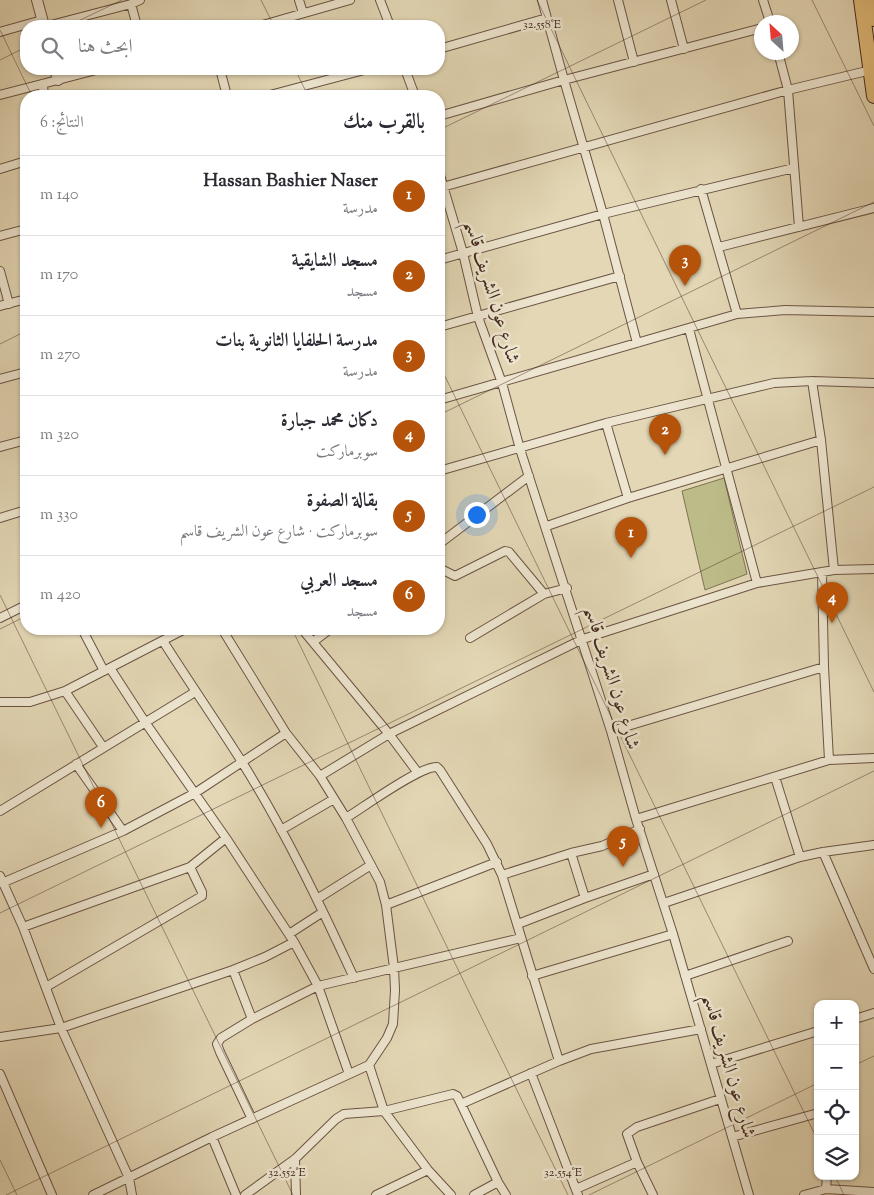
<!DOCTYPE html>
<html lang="ar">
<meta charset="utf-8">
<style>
:root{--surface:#fff;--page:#f2f2f3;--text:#2b2b33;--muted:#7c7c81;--line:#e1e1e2;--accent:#b45309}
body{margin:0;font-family:"Sorts Mill Goudy",Amiri,serif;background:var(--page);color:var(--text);direction:rtl}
.controls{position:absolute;right:15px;bottom:15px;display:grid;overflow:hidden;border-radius:10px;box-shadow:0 1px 4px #0004}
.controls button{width:45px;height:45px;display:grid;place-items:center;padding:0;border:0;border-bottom:1px solid var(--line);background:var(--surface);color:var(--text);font:25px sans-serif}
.compass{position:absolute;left:754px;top:15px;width:45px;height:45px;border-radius:50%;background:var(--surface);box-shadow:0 1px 4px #0004;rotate:334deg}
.you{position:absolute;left:476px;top:514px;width:18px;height:18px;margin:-12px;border:4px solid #fff;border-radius:50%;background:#1a73e8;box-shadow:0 0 0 8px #1a73e833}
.badge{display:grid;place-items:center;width:32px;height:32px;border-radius:50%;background:var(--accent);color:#fff;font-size:16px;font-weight:700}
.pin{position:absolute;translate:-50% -41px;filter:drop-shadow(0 1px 2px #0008)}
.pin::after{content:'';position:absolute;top:26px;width:18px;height:15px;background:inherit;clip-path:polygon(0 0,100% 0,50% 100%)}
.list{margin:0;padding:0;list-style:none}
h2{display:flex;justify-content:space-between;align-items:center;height:65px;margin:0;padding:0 20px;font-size:21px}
h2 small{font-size:16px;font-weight:400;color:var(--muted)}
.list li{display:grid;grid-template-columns:32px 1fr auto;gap:15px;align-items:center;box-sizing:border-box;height:80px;padding:0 20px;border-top:1px solid var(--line)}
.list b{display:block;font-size:19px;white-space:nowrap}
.list p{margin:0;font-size:16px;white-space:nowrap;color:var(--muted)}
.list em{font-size:16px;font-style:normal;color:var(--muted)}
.icon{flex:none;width:28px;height:28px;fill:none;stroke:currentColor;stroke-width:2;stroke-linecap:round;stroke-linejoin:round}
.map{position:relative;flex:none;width:874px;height:1195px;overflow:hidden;direction:ltr}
.search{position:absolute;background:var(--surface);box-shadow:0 1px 4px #0004;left:20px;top:20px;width:425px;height:55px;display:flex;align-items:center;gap:12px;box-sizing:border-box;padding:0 18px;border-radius:20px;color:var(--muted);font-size:19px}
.panel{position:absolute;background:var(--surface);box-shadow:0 1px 4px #0004;left:20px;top:90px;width:425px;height:545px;border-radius:20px;direction:rtl}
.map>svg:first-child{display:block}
.green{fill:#bcbc88;stroke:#807254}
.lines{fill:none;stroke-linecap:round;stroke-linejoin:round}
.minor-casing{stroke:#6b5444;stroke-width:10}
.tertiary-casing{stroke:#6b5444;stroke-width:12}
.trunk-casing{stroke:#43291f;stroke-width:16}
.minor{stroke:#ede5cf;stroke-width:8}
.tertiary{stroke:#ede5cf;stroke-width:10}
.trunk{stroke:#e2bc7a;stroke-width:14}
.ticks{fill:none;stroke:#43291f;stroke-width:1;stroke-opacity:0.45}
.labels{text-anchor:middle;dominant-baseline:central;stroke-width:5;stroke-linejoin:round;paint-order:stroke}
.street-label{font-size:19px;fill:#43291f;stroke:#ede5cf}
.ticks-label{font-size:12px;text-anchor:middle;fill:#43291f;stroke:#ede5cf;stroke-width:5;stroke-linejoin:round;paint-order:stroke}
</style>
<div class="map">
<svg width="874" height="1195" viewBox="0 0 874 1195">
<rect width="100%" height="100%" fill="#e3d7b5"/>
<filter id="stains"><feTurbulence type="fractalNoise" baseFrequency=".004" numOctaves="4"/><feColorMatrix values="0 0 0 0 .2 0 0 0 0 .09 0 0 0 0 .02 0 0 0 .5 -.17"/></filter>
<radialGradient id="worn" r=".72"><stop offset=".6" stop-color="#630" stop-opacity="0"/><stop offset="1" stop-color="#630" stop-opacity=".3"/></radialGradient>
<path class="green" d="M 724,478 L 747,574 L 705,590 L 682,491 Z"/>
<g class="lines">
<g class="minor-casing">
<path id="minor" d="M 299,0 L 303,13
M 380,0 L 390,26
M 542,0 L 564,80 L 603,214 L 637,343
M 618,0 L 634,62
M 671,0 L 684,49
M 763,0 L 770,22
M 131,4 L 137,26
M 47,26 L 131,4 L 140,0
M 259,26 L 350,0
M 0,32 L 42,20
M 439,49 L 547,18
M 778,52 L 788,90 L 799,227
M 220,69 L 227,96
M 405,69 L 415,96
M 42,84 L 45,96
M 0,95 L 100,69
M 266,96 L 368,69
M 439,116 L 564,80 L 762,28
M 0,169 L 26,161
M 439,172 L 463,253 L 478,317 L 502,383 L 520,449 L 611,731 L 636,819 L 673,934 L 749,1195
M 439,188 L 788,90 L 871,70
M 701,189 L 737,314
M 0,236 L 26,229
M 719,247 L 874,208
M 439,260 L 603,214 L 794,168
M 0,271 L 9,304
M 0,306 L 26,299
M 439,327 L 620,276
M 689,329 L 757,583
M 0,379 L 26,372
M 812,381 L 821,440 L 834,570
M 439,400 L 737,314 L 785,310 L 874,312
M 606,423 L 628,498
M 0,447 L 26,440
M 439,471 L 606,423 L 774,383 L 812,381 L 874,383
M 0,518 L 26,510
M 547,526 L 628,498 L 821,440
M 439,544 L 529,476
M 439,568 L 455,576 L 505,551 L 509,552 L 544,594
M 822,572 L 824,667 L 829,760
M 0,618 L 26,605
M 82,629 L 104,671
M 302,629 L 389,734 L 418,773
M 470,638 L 544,594 L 567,588
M 163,641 C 189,682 216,721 242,762 C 285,831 320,904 354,978
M 313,642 L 330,629
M 110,668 L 145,722 L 226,838 L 294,942 L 318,986 L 349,1074
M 65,691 L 103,747
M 0,702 L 30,702 L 65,691 L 185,629
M 611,731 L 824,667
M 76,764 L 123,831
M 320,776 L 389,734 L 583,639 L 757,583 L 834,570 L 874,569
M 775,777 L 800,857
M 0,811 L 195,692
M 346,818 C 364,807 420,766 437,767 L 440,770 L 487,844 L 502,875 L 559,1061
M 636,819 L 829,760 L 874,758
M 281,830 L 334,799
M 823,852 L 874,969
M 571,853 L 585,898
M 502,875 L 571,853 L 602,846 L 640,829
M 0,876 L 23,927 L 61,1028 L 129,1178 L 132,1195
M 2,883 L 123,831 L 195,793 L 286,733
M 317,899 L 371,865
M 664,903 L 800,857 L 823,852 L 874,845
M 386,905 L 497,862
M 518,924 L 585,898 L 654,874
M 23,927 L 190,867 L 226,838
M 289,934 L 323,912
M 233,970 L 252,1019
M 532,976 L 673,934
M 685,976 L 788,941
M 46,987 L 202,896 L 202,892 L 190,867
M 855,1019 L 874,1013
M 0,1037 L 61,1028 L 233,970 L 265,957 L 294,942
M 711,1064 L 818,1031
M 369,1065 L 384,1111 L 428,1170 L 451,1195
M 531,1073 L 578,1195
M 0,1074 L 52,1195
M 461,1104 L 498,1182 L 506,1195
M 252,1119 L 220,1052 L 217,1044 L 221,1038 L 252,1019 L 318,986 L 521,938
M 212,1137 L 236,1195
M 732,1137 L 818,1113
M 295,1159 L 296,1195
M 637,1162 L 653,1195
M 576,1189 L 637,1162 L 627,1134 L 637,1127 L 720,1099
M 826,1189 L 827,1176
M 93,1195 L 212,1137 L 369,1065 L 387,1038 L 393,1024 L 395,990 L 394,968 L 386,905 L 380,882 L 346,818 L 320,776 L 286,733 L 222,629
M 245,1195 L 295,1159 L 336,1119 L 344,1114 L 384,1111 L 453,1094 L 457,1096 L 461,1104 L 559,1061 L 591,1049 L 701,1029
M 376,1195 L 428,1170
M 474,1195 L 498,1182
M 804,1195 L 826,1189 L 874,1192"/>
</g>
<g class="tertiary-casing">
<path id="tertiary" d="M 37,0 L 44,26
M 55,69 L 58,80"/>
</g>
<g class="trunk-casing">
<path id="trunk" d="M 861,0 L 874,96
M 871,0 L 874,19"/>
</g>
<use href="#minor" class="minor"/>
<use href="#tertiary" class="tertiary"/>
<use href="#trunk" class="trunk"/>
</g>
<path class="ticks" d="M 261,0 L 274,26M 537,0 L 874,692M 812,0 L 874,126M 68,26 L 122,0M 0,30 L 32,96M 0,60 L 26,47M 295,69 L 308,96M 439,130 L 706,0M 0,344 L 26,331M 439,364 L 818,1141M 439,415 L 874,202M 0,595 L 293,1195M 0,629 L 26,616M 292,629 L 568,1195M 0,913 L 874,487M 855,1065 L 874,1056M 0,1160 L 17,1195M 835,1176 L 844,1195M 6,1195 L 874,771M 589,1195 L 818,1083"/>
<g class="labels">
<g class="street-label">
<text transform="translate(491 292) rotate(73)">شارع عون الشريف قاسم</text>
<text transform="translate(611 678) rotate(73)">شارع عون الشريف قاسم</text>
<text transform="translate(728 1066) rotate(74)">شارع عون الشريف قاسم</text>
</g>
</g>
<g class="ticks-label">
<text x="542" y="28">32.558°E</text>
<text x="287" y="1176">32.552°E</text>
<text x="563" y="1176">32.554°E</text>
</g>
<rect width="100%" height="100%" filter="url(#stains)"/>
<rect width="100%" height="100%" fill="url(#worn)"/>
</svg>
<div class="controls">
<button>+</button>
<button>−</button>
<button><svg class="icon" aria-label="locate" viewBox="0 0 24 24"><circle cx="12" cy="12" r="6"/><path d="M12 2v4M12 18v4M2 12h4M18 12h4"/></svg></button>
<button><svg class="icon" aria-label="layers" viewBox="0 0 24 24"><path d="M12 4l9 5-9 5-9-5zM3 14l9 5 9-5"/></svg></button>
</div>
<svg class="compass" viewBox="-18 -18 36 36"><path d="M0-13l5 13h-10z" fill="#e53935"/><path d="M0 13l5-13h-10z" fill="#7c7c81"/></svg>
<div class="you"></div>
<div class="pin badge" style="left:631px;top:558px">1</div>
<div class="pin badge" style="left:665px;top:455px">2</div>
<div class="pin badge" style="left:685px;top:286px">3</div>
<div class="pin badge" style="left:832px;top:623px">4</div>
<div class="pin badge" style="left:623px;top:867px">5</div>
<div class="pin badge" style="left:101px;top:828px">6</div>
<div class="search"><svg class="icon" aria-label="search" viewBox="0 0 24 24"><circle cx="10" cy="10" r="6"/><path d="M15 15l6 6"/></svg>ابحث هنا</div>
<section class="panel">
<h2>بالقرب منك<small>النتائج: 6</small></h2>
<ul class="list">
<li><span class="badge">1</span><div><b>Hassan Bashier Naser</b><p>مدرسة</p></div><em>140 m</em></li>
<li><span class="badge">2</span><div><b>مسجد الشايقية</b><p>مسجد</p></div><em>170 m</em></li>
<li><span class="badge">3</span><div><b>مدرسة الحلفايا الثانوية بنات</b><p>مدرسة</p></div><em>270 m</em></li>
<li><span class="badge">4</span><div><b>دكان محمد جبارة</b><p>سوبرماركت</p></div><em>320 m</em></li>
<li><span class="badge">5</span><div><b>بقالة الصفوة</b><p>سوبرماركت · شارع عون الشريف قاسم</p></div><em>330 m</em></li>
<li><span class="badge">6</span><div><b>مسجد العربي</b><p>مسجد</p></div><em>420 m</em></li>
</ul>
</section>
</div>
